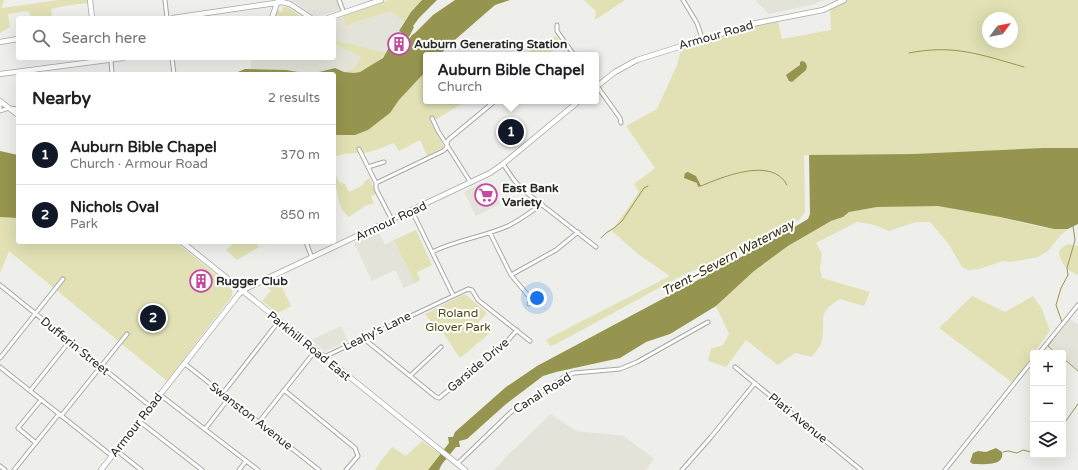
<!DOCTYPE html>
<meta charset="utf-8">
<style>
:root{--surface:#fff;--page:#f2f2f2;--text:#202124;--muted:#757577;--line:#e0e0e0;--accent:#111827}
body{margin:0;font-family:"Varela Round",sans-serif;background:var(--page);color:var(--text)}
.controls{position:absolute;right:12px;bottom:12px;display:grid;overflow:hidden;border-radius:4px;box-shadow:0 4px 16px #0002}
.controls button{width:36px;height:36px;display:grid;place-items:center;padding:0;border:0;border-bottom:1px solid var(--line);background:var(--surface);color:var(--text);font:20px sans-serif}
.compass{position:absolute;left:982px;top:12px;width:36px;height:36px;border-radius:50%;background:var(--surface);box-shadow:0 4px 16px #0002;rotate:57deg}
.you{position:absolute;left:537px;top:298px;width:14px;height:14px;margin:-10px;border:3px solid #fff;border-radius:50%;background:#1a73e8;box-shadow:0 0 0 6px #1a73e833}
.badge{display:grid;place-items:center;width:26px;height:26px;border-radius:50%;background:var(--accent);color:#fff;font-size:13px;font-weight:700}
.pin{position:absolute;translate:-50% -50%;border:2px solid #fff;box-shadow:0 1px 4px #0006}
.popup{position:absolute;left:423px;top:52px;width:176px;height:52px;box-sizing:border-box;display:grid;place-content:center;border-radius:4px;background:var(--surface);filter:drop-shadow(0 1px 3px #0005);font-size:13px;white-space:nowrap;color:var(--muted)}
.popup b{font-size:15px;color:var(--text)}
.popup::after{content:'';position:absolute;left:50%;top:100%;margin-left:-8px;border:8px solid transparent;border-top-color:var(--surface)}
.list{margin:0;padding:0;list-style:none}
h2{display:flex;justify-content:space-between;align-items:center;height:52px;margin:0;padding:0 16px;font-size:17px}
h2 small{font-size:13px;font-weight:400;color:var(--muted)}
.list li{display:grid;grid-template-columns:26px 1fr auto;gap:12px;align-items:center;box-sizing:border-box;height:60px;padding:0 16px;border-top:1px solid var(--line)}
.list b{display:block;font-size:15px;white-space:nowrap}
.list p{margin:0;font-size:13px;white-space:nowrap;color:var(--muted)}
.list em{font-size:13px;font-style:normal;color:var(--muted)}
.icon{flex:none;width:22px;height:22px;fill:none;stroke:currentColor;stroke-width:2;stroke-linecap:round;stroke-linejoin:round}
.map{position:relative;flex:none;width:1078px;height:470px;overflow:hidden}
.search{position:absolute;background:var(--surface);box-shadow:0 4px 16px #0002;left:16px;top:16px;width:320px;height:44px;display:flex;align-items:center;gap:10px;box-sizing:border-box;padding:0 14px;border-radius:4px;color:var(--muted);font-size:15px}
.panel{position:absolute;background:var(--surface);box-shadow:0 4px 16px #0002;left:16px;top:72px;width:320px;height:172px;border-radius:4px}
.map>svg:first-child{display:block}
.built{fill:#e3e3d9}
.green{fill:#e1e1b5;fill-rule:evenodd}
.water{fill:#96954f}
.lines{fill:none;stroke-linecap:round;stroke-linejoin:round}
.stream{stroke:#96954f;stroke-width:1}
.street-casing{stroke:#a7a8a4;stroke-width:5}
.secondary-casing{stroke:#a7a8a4;stroke-width:6}
.street{stroke:#fff;stroke-width:3}
.secondary{stroke:#fff;stroke-width:4.5}
.labels{text-anchor:middle;dominant-baseline:central;stroke-width:4;stroke-linejoin:round;paint-order:stroke}
.street-label{font-size:12px;fill:#292928;stroke:#fffffe}
.poi-label{font-size:12px;font-weight:bold;fill:#292928;stroke:#fffffe;text-anchor:start}
.park-label{font-size:12px;fill:#4b4a14;stroke:#fffffe}
.water-label{font-size:13px;font-style:italic;fill:#333213;stroke:#fffffe}
</style>
<div class="map">
<svg width="1078" height="470" viewBox="0 0 1078 470">
<rect width="100%" height="100%" fill="#eeeeeb"/>
<path class="built" d="M 292,0 L 336,0 L 340,10 L 316,17 Z
M 755,0 L 824,0 L 811,5 L 769,14 Z
M 391,11 L 404,22 L 399,31 L 410,38 L 403,49 L 400,49 L 393,45 L 392,42 L 386,53 L 352,44 L 340,42 L 334,39 L 334,20 L 343,16 L 347,26 Z
M 334,44 L 361,57 L 354,68 L 344,72 L 335,68 L 311,74 L 286,70 L 251,69 L 252,58 L 334,58 Z
M 481,183 L 485,190 L 491,187 L 500,204 L 476,216 L 464,192 Z
M 378,231 L 385,245 L 394,240 L 415,283 L 404,288 L 395,270 L 372,281 L 354,243 Z
M 1069,318 L 1078,325 L 1078,370 L 1063,357 L 1063,353 L 1059,353 L 1048,344 Z
M 341,326 L 348,341 L 325,351 L 311,340 Z
M 551,414 L 576,431 L 624,436 L 654,459 L 646,470 L 494,470 L 509,454 Z"/>
<path class="green" d="M 0,0 L 4,0 L 2,8 L 59,0 L 87,0 L 87,3 L 64,6 L 51,9 L 52,17 L 31,18 L 30,13 L 26,11 L 8,14 L 10,27 L 0,33 Z
M 389,0 L 422,0 L 411,12 L 404,22 L 391,11 L 346,26 L 343,16 Z
M 584,0 L 625,0 L 595,20 L 596,11 Z
M 843,0 L 1078,0 L 1078,148 L 913,154 L 804,155 L 805,212 L 799,220 L 748,246 L 679,277 L 558,343 L 550,346 L 546,340 L 553,336 L 670,276 L 638,254 L 612,231 L 639,192 L 634,184 L 655,168 L 626,126 L 657,109 L 677,65 L 681,50 L 744,28 L 778,22 L 782,39 L 831,30 L 830,9 ZM 988,18 L 1012,18 L 1012,42 L 988,42 Z
M 283,7 L 287,7 L 303,18 L 274,18 L 277,10 L 282,12 Z
M 556,36 L 562,43 C 549,57 541,55 523,55 Z
M 334,39 L 340,42 L 352,44 L 386,53 C 382,60 362,73 354,73 C 351,73 347,72 344,72 L 354,68 L 361,57 L 334,44 Z
M 426,71 L 426,101 L 466,101 L 432,122 L 439,133 L 437,134 L 444,147 L 427,156 L 420,140 L 399,151 L 394,143 C 386,146 372,152 363,153 C 353,153 343,153 334,157 L 334,135 L 355,135 L 368,130 L 390,113 L 399,100 Z
M 334,170 L 339,182 L 345,184 L 349,192 L 362,186 L 365,181 L 369,178 L 377,194 L 371,196 L 374,203 L 365,206 L 349,217 C 340,211 338,200 337,190 L 334,188 Z
M 924,205 C 950,206 978,212 1004,218 C 1025,223 1046,230 1068,229 L 1060,236 L 1048,251 L 1038,257 L 1010,262 L 1003,261 L 979,269 L 968,270 L 962,267 L 948,243 L 930,222 L 916,222 L 889,231 L 875,225 L 857,222 L 816,243 L 822,254 L 820,269 L 822,278 L 870,292 L 864,306 L 840,299 C 816,313 826,318 822,340 C 821,346 815,352 812,357 L 795,353 L 778,365 L 746,340 L 726,367 L 708,361 L 711,349 L 723,345 L 729,334 L 716,306 L 754,271 L 788,246 L 831,221 L 843,217 L 849,212 L 857,210 L 877,207 Z
M 0,217 L 18,218 L 18,242 L 176,242 L 232,288 L 232,296 L 167,381 L 9,251 L 0,273 Z
M 416,230 L 432,265 L 417,272 L 420,280 L 415,283 L 394,240 Z
M 230,242 L 255,242 L 259,247 L 237,260 L 226,250 L 232,245 Z
M 1067,244 L 1078,246 L 1078,275 C 1068,272 1059,261 1059,251 Z
M 278,279 L 291,306 L 278,313 L 262,301 L 271,291 L 266,285 Z
M 463,295 L 466,295 L 487,313 L 478,323 L 490,333 L 460,358 L 436,322 L 432,324 L 425,314 Z
M 972,296 L 1005,312 L 1033,296 L 1042,309 L 1050,331 L 1034,353 L 1033,353 L 1033,355 L 1013,383 L 939,328 Z
M 422,441 L 440,454 L 428,470 L 375,470 L 381,461 L 392,447 L 406,456 Z"/>
<path class="water" d="M 422,0 L 437,0 L 419,18 L 413,26 L 414,27 L 409,37 L 399,31 L 411,12 Z
M 455,0 L 510,0 L 495,5 L 449,45 L 440,55 L 426,55 L 426,71 L 399,100 L 390,113 L 368,130 L 355,135 L 334,135 L 334,74 L 233,74 L 245,69 L 286,70 L 311,74 L 335,68 L 344,72 L 354,73 L 360,72 L 383,58 L 392,42 L 394,43 L 394,45 L 400,49 L 401,47 L 403,48 L 412,35 L 415,33 L 433,15 Z
M 802,61 L 805,62 L 807,66 L 806,70 L 792,82 L 789,81 L 786,75 L 800,65 L 800,62 Z
M 1043,148 L 1078,148 L 1078,224 L 1068,229 L 1054,229 L 1000,217 L 938,206 L 877,207 L 849,212 L 843,217 L 831,221 L 788,246 L 754,271 L 716,306 L 670,334 L 646,342 L 620,358 L 556,372 L 543,376 L 506,404 L 467,439 L 459,441 L 460,447 L 456,447 L 442,464 L 439,470 L 428,470 L 449,443 L 448,437 L 453,437 L 455,432 L 506,387 L 537,366 L 769,242 L 808,219 L 810,214 L 809,155 L 913,154 Z
M 0,151 L 18,155 L 18,218 L 0,217 Z
M 688,172 L 696,176 L 701,186 L 698,187 L 697,183 L 684,178 L 685,173 Z
M 996,448 L 1002,452 C 1005,467 983,464 973,464 L 970,462 L 973,453 L 978,451 L 986,452 Z"/>
<g class="lines">
<path class="stream" d="M 909,53 C 954,44 982,55 1024,67
M 701,186 C 722,177 773,156 787,185
M 601,238 L 606,233 L 614,228 L 622,221 L 644,188 L 648,186
M 1062,322 L 1056,305 L 1061,288 L 1068,275 L 1067,268 L 1075,240 L 1073,226
M 1056,353 L 1048,346 L 1062,327
M 1063,358 L 1078,371
M 1063,425 L 1078,404
M 1003,452 L 1008,451 L 1017,453 L 1023,450 L 1031,452 L 1033,451"/>
<g class="street-casing">
<path id="street" d="M 165,0 L 167,18
M 339,0 L 344,13
M 683,0 L 697,23 L 702,38
M 557,25 L 557,31 L 574,55
M 172,58 L 174,74
M 111,60 L 112,74
M 597,86 L 620,118 L 621,123
M 0,102 L 0,109
M 0,111 L 9,108 L 18,109
M 432,118 L 438,131 L 471,183
M 359,149 L 376,183 L 376,189 L 392,220
M 503,164 L 514,180 L 523,190 L 596,247
M 368,167 L 384,162
M 376,183 L 443,151 L 446,148 L 448,140 L 495,101
M 412,211 L 453,295
M 490,233 L 511,275 L 531,299 L 529,304
M 306,242 L 312,258
M 432,252 C 456,240 483,237 508,226 C 520,220 531,212 542,204
M 511,275 L 556,250 L 578,232
M 0,285 L 150,406
M 363,338 L 436,397 L 439,398 L 503,346 L 517,330
M 1039,353 L 1078,305
M 324,357 L 468,289 L 472,290 L 478,300 L 530,341
M 0,358 L 63,279
M 184,363 L 319,470
M 0,367 L 112,456
M 735,367 L 861,470
M 410,376 L 441,347
M 284,390 L 355,448 L 358,456 L 346,470
M 30,391 L 69,342
M 223,393 L 279,321
M 159,394 L 258,470
M 61,416 L 127,334
M 139,421 L 202,470
M 259,422 L 316,350
M 205,429 L 229,398
M 36,443 L 18,428 L 41,400
M 116,450 L 141,470
M 457,464 L 511,412 L 564,377 L 574,373 L 620,369 L 637,362 L 708,322
M 0,466 L 5,470
M 14,470 L 59,414
M 239,470 L 246,461
M 682,470 L 711,437 L 755,383
M 945,470 L 1033,360"/>
</g>
<g class="secondary-casing">
<path id="secondary" d="M 90,0 L 92,18
M 173,18 L 282,2 L 290,4 L 311,18
M 272,18 L 278,0
M 328,18 L 381,0
M 0,42 L 18,39
M 0,74 L 123,58
M 596,87 L 615,72 L 637,60 L 752,24 L 823,10 L 844,0
M 0,101 L 18,115
M 182,242 L 465,470
M 101,470 L 239,294 L 247,288 L 490,173 L 503,164 L 579,101"/>
</g>
<use href="#street" class="street"/>
<use href="#secondary" class="secondary"/>
</g>
<defs>
<g id="building-ring" transform="scale(1.15)"><circle r="9.5" fill="#fffffe" stroke="#c34a9f" stroke-width="1.5"/><path d="M-4-6H4V6H1V3H-1V6H-4ZM-2.5-4.3h1.7v1.8h-1.7ZM.8-4.3h1.7v1.8H.8ZM-2.5-1h1.7V.8h-1.7ZM.8-1h1.7V.8H.8Z" fill="#c34a9f"/></g>
<g id="supermarket-ring" transform="scale(1.15)"><circle r="9.5" fill="#fffffe" stroke="#c34a9f" stroke-width="1.5"/><path d="M-6-5.5h2.5l.6 2H6L4.5 2H-2.5L-4.4-4H-6ZM-1.5 3.2a1.3 1.3 0 1 0 .1 0ZM3 3.2a1.3 1.3 0 1 0 .1 0Z" fill="#c34a9f"/></g>
</defs>
<g fill-rule="evenodd">
<use href="#building-ring" x="399" y="44"/>
<use href="#supermarket-ring" x="486" y="195"/>
<use href="#building-ring" x="201" y="281"/>
</g>
<g class="labels">
<g class="street-label">
<text transform="translate(716 35) rotate(-16)">Armour Road</text>
<text transform="translate(391 221) rotate(-25)">Armour Road</text>
<text transform="translate(377 331) rotate(-26)">Leahy's Lane</text>
<text transform="translate(75 346) rotate(39)">Dufferin Street</text>
<text transform="translate(309 346) rotate(39)">Parkhill Road East</text>
<text transform="translate(478 365) rotate(-40)">Garside Drive</text>
<text transform="translate(542 393) rotate(-32)">Canal Road</text>
<text transform="translate(251 416) rotate(38)">Swanston Avenue</text>
<text transform="translate(798 418) rotate(39)">Plati Avenue</text>
<text transform="translate(136 425) rotate(-52)">Armour Road</text>
</g>
<g class="poi-label">
<text x="414" y="44">Auburn Generating Station</text>
<text x="502" y="188">East Bank<tspan x="502" dy="14">Variety</tspan></text>
<text x="216" y="281">Rugger Club</text>
</g>
<g class="park-label">
<text x="458" y="313">Roland<tspan x="458" dy="14">Glover Park</tspan></text>
</g>
<g class="water-label">
<text transform="translate(728 258) rotate(-28)">Trent–Severn Waterway</text>
</g>
</g>
</svg>
<div class="controls">
<button>+</button>
<button>−</button>
<button><svg class="icon" aria-label="layers" viewBox="0 0 24 24"><path d="M12 4l9 5-9 5-9-5zM3 14l9 5 9-5"/></svg></button>
</div>
<svg class="compass" viewBox="-18 -18 36 36"><path d="M0-13l5 13h-10z" fill="#e53935"/><path d="M0 13l5-13h-10z" fill="#757577"/></svg>
<div class="you"></div>
<div class="pin badge" style="left:511px;top:132px">1</div>
<div class="popup"><b>Auburn Bible Chapel</b>Church</div>
<div class="pin badge" style="left:153px;top:318px">2</div>
<div class="search"><svg class="icon" aria-label="search" viewBox="0 0 24 24"><circle cx="10" cy="10" r="6"/><path d="M15 15l6 6"/></svg>Search here</div>
<section class="panel">
<h2>Nearby<small>2 results</small></h2>
<ul class="list">
<li><span class="badge">1</span><div><b>Auburn Bible Chapel</b><p>Church · Armour Road</p></div><em>370 m</em></li>
<li><span class="badge">2</span><div><b>Nichols Oval</b><p>Park</p></div><em>850 m</em></li>
</ul>
</section>
</div>
